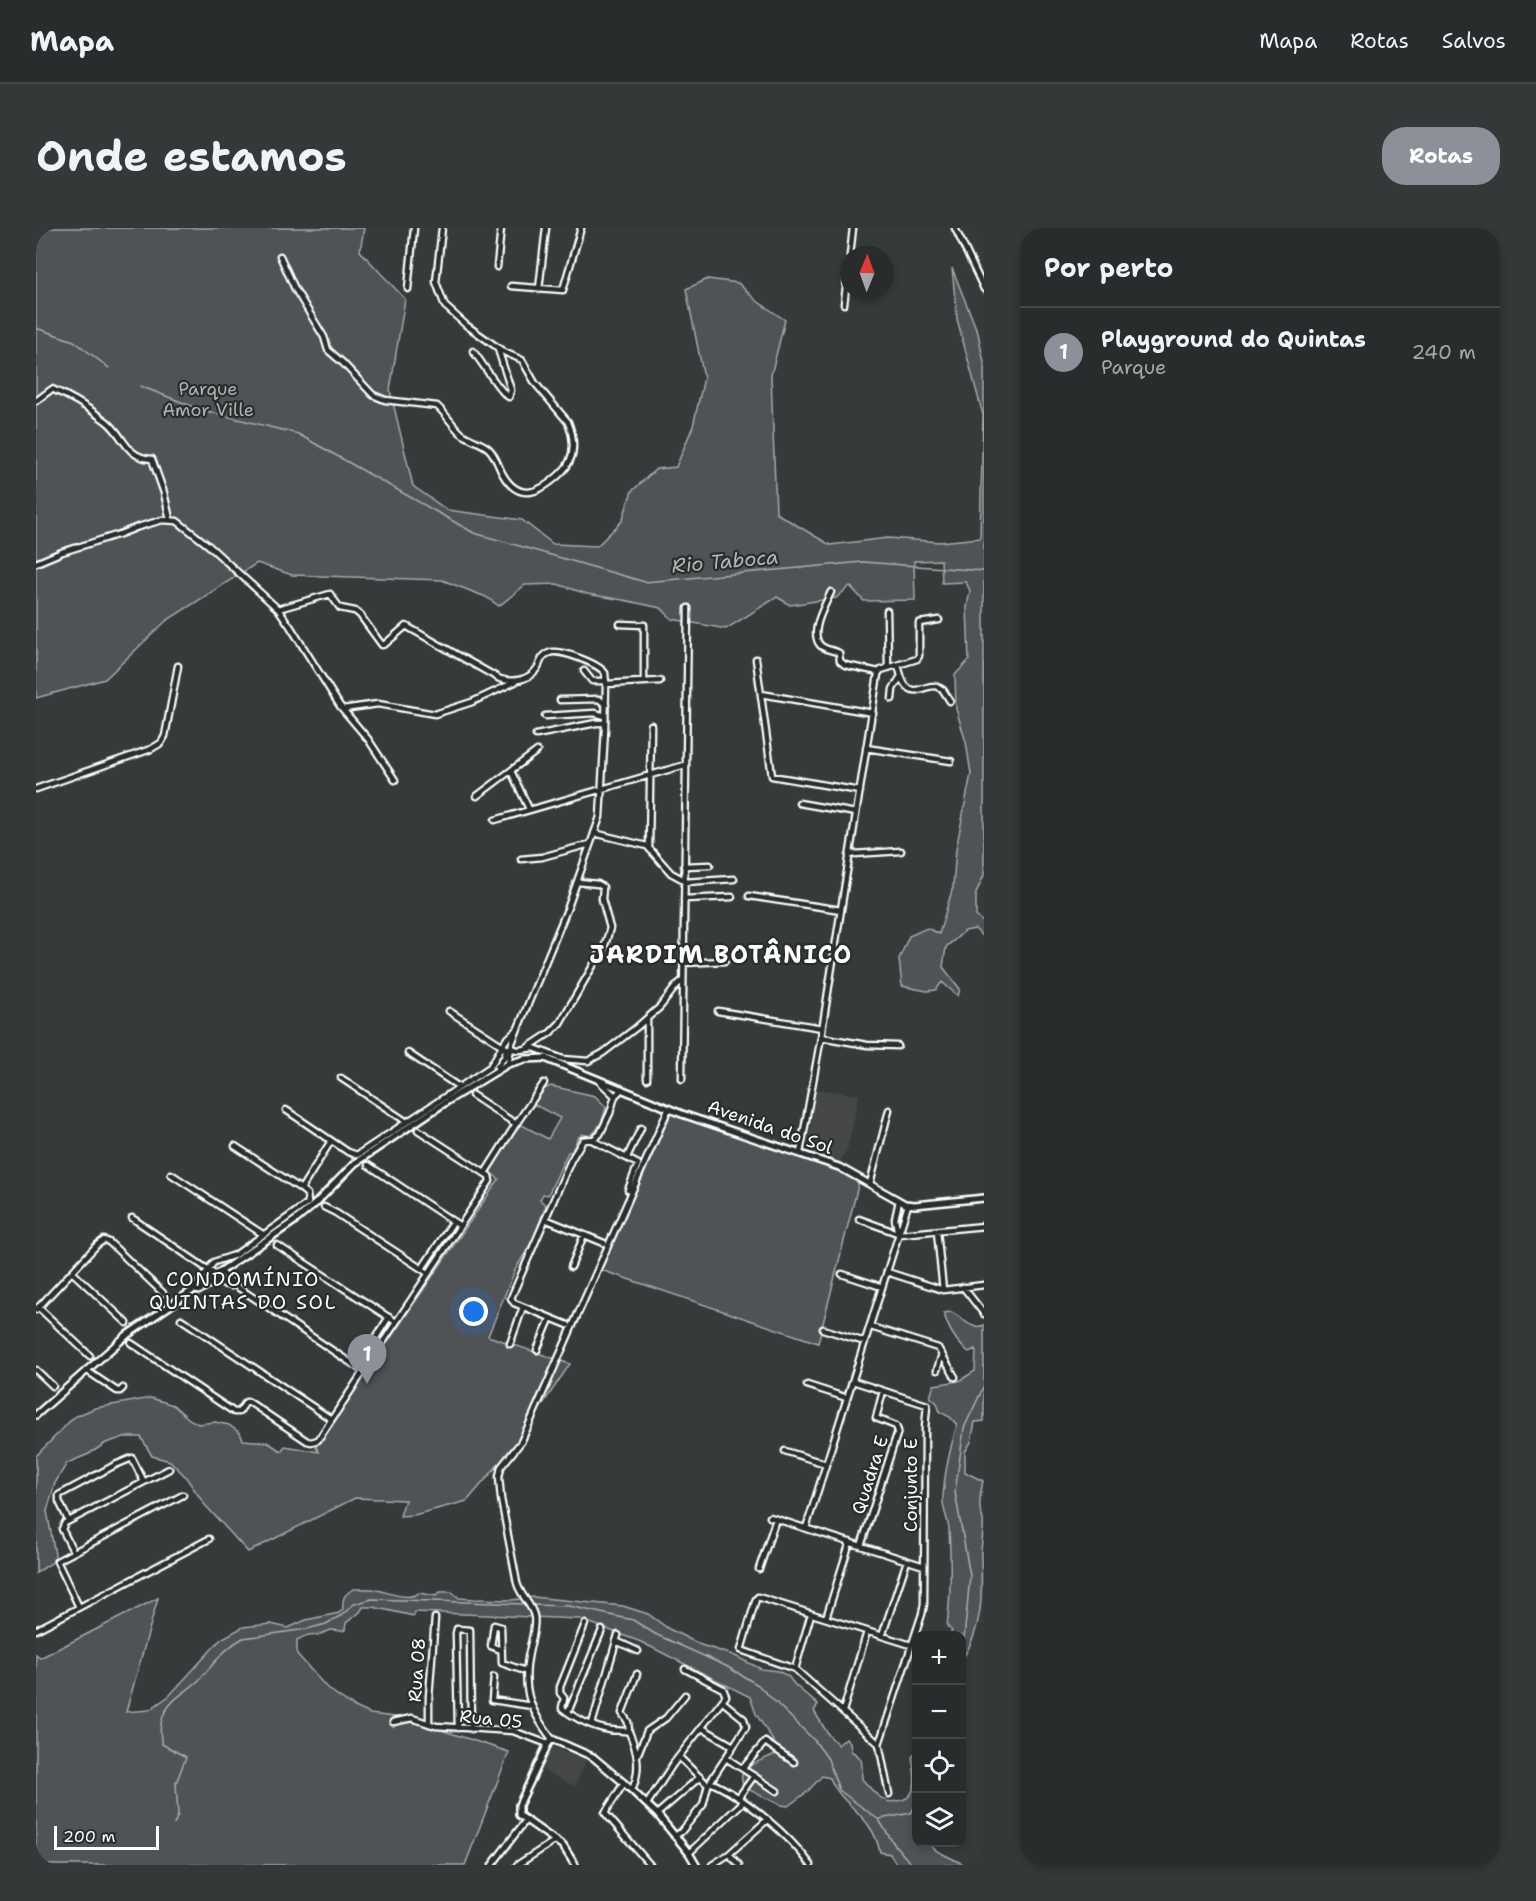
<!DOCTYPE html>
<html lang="pt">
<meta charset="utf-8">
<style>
:root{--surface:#292c2c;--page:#353838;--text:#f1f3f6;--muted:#a5a7a9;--line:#454848;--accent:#8c9099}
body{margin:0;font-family:"Shantell Sans",sans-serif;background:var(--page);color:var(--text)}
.controls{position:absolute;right:18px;bottom:18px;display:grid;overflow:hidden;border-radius:12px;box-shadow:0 3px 9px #0003}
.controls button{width:54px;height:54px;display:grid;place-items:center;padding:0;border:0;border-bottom:2px solid var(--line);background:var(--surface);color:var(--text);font:30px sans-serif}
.compass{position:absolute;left:804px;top:18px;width:54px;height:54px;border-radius:50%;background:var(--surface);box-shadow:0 3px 9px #0003;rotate:1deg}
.scale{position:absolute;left:18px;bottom:15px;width:105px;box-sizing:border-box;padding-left:6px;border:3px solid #fff;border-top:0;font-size:16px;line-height:21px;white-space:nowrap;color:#fff;-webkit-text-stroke:4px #2a2d2e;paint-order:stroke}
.you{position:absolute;left:438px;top:1084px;width:21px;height:21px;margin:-15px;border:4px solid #fff;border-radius:50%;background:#1a73e8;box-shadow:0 0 0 9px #1a73e833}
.badge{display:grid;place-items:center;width:39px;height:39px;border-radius:50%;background:var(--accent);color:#fff;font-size:20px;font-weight:700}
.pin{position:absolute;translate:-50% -50px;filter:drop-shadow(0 2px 3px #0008)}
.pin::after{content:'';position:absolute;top:32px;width:21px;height:18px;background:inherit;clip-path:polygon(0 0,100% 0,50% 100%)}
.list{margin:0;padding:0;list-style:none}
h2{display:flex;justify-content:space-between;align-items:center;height:78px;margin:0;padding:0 24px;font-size:26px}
h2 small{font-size:20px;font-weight:400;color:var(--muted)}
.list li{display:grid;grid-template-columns:39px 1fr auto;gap:18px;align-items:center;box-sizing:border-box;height:90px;padding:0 24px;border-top:2px solid var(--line)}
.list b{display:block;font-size:22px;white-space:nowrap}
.list p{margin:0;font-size:20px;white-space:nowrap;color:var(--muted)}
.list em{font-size:20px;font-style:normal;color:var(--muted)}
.icon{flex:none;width:33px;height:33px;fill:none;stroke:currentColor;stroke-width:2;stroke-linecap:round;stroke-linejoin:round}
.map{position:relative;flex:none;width:948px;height:1637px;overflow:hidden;border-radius:24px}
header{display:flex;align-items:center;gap:36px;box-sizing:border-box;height:84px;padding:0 30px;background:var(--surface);border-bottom:2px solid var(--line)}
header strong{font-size:28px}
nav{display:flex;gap:33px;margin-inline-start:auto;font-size:21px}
.intro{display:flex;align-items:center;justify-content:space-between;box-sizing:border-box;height:144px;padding:0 36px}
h1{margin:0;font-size:42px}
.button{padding:15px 27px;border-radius:24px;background:var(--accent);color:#fff;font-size:21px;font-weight:700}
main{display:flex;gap:36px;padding:0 36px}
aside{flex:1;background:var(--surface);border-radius:24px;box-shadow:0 3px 9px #0003}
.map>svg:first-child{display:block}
.built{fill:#444748}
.green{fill:#505354;stroke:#a8a9aa;stroke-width:1.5}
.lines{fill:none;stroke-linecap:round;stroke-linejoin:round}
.stream{stroke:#adaeaf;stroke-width:1.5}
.minor-casing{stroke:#fff;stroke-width:9}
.tertiary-casing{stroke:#fff;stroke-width:10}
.minor{stroke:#2a2d2e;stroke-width:4.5}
.tertiary{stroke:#2a2d2e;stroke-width:5}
.labels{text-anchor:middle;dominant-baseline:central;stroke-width:4.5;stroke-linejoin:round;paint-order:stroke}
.park-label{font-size:18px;fill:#b0b2b2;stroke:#2a2d2e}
.street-label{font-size:18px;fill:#fff;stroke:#2a2d2e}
.water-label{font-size:20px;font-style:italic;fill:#b4b5b5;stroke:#2a2d2e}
.neighbourhood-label{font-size:20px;letter-spacing:1.5px;fill:#fff;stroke:#2a2d2e}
.district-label{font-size:24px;font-weight:bold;letter-spacing:1.5px;fill:#fff;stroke:#2a2d2e}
</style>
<header>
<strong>Mapa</strong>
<nav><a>Mapa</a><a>Rotas</a><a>Salvos</a></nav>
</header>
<div class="intro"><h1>Onde estamos</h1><a class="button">Rotas</a></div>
<main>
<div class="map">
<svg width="948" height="1637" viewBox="0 0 948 1637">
<rect width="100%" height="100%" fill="#373a3b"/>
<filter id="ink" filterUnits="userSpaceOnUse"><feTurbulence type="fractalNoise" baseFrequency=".0167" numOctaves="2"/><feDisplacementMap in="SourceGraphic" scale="12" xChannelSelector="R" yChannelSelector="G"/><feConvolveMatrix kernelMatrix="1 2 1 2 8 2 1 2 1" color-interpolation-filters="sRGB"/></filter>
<g filter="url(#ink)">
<path class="built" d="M 780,861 L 823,867 L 811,924 L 806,928 L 804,934 L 771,924 Z
M 517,1519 L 550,1533 L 539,1558 L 506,1542 Z"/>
<path class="green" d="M 0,0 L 328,0 L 324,23 L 369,71 L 354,162 L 377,258 L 411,282 L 486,292 L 517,316 L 561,318 L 586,293 L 596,263 L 620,241 L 640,239 L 657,198 L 668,150 L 650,61 L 672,51 L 702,55 L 721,73 L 749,92 L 735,147 L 740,285 L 794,317 L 852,310 L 904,314 L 944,310 L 947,187 L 921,91 L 916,40 L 942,105 L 948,135 L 948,647 L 940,665 L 940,688 L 948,695 L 948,710 L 939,701 L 929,703 L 910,719 L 907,739 L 924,761 L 922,768 L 906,754 L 900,762 L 891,763 L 866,758 L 863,731 L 873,708 L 891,700 L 903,706 L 917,659 L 920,621 L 935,546 L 930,514 L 920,481 L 919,447 L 933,432 L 931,379 L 934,363 L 930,354 L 906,355 L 905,332 L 878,333 L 879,372 L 828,373 L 814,358 L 800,370 L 754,377 L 741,369 L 690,401 L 636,391 L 625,380 L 587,372 L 551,366 L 521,356 L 489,357 L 463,378 L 450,369 L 406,352 L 256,347 L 221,335 L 130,393 L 69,451 L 0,470 Z
M 515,858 L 559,868 L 570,879 C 568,889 563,902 554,908 L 546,906 L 541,911 L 536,924 L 532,924 L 512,967 L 507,966 L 504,972 L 510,977 L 498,1010 L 479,1042 L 452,1108 L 534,1136 L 480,1216 L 431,1273 L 378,1287 L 364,1288 L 369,1272 L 319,1270 L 212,1324 L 169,1277 L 149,1248 L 134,1233 L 116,1228 L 105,1209 L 88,1209 L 70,1215 L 53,1226 L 31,1235 L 19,1255 L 11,1283 L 20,1332 L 0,1345 L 0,1228 L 38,1189 L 59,1180 L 115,1170 L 137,1177 L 153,1191 L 162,1196 L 179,1194 L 193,1197 L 204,1205 L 207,1212 L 231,1214 L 245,1223 L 249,1218 L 283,1224 L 280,1219 L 463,951 L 453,944 L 484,896 L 512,911 L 524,890 L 497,876 L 506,862 Z
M 637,881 L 824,950 L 782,1115 L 565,1042 Z
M 915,1084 C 927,1089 934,1103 948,1097 L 948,1193 L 939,1194 L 935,1214 L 929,1224 L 929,1244 L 947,1253 C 945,1262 943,1271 944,1280 C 944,1285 947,1289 947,1293 C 948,1304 945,1315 945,1326 C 946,1366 948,1397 926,1432 L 926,1408 L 913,1407 L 916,1403 L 911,1398 C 915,1366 915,1333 913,1301 C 912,1291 906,1280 907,1270 C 908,1246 914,1221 921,1197 L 914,1189 L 904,1184 L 901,1175 L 894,1169 L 898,1157 L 923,1153 L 939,1143 L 940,1124 L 939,1121 L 933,1124 C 921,1116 911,1099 908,1085 Z
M 317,1361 C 323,1361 330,1361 336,1361 C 352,1363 369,1374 383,1365 L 400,1368 L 404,1364 L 416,1364 L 423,1370 L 438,1371 L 476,1372 L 497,1369 L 587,1378 L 612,1386 L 633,1401 L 665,1417 L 697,1427 L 725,1441 L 742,1443 L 752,1448 L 759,1457 L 782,1477 L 778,1483 L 792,1506 L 802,1517 L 810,1510 L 814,1514 L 815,1523 C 830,1532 825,1535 826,1551 C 832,1557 839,1567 847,1571 C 851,1574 857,1574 861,1573 C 884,1571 879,1546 876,1529 L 880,1525 L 880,1592 L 879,1604 L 880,1605 L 880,1614 L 891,1615 L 901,1623 L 929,1637 L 861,1637 L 854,1626 L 844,1624 C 842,1615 838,1605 833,1598 C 821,1580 802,1571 794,1550 L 786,1548 L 771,1564 L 752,1578 L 745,1577 L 709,1560 C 695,1538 728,1533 741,1525 L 741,1519 L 720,1486 L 714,1469 L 605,1414 L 544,1391 L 379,1384 L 378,1388 L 337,1379 L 327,1379 L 324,1384 L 310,1395 L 309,1402 L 306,1403 L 295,1402 L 282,1407 C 275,1405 268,1408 261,1412 L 261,1426 L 291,1460 L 317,1478 L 334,1486 L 368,1490 L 473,1524 L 429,1637 L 0,1637 L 0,1426 L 4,1430 L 122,1370 L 90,1484 L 113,1482 L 133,1468 L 185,1411 L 207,1399 L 235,1396 L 252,1400 L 270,1392 L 303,1385 L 307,1381 C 306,1370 308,1367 317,1361 Z"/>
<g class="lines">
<path class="stream" d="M 0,100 L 38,113 L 73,140
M 104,158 L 166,182 L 262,206 L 438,305 L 609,354 L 827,334 L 948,343
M 494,1377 L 533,1378 L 597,1392 L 619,1406 L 690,1438 L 722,1457 L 779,1513 L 792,1531 L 803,1562 L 843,1592 L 858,1616 L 876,1637
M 926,1415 L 928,1411 L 934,1348 L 919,1264 L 928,1200 L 948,1158
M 844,1591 L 875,1585 L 880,1577
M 138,1596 L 142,1587 L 140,1555 L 150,1529 L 126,1516 C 123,1505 124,1494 129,1484 C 137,1469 152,1463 163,1452 C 178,1436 188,1420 207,1410 L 271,1401 L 290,1396 L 306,1387 L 318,1376 L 336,1371 L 489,1376"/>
<g class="minor-casing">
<path id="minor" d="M 919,0 L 948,61
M 814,27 L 817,0
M 244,28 L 259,61 L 288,109 L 292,122 L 307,135 L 337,167 L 349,172 L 401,178 C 410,186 416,197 425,205 C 433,212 446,214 453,221 C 459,227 462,237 466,245 C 483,276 505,264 525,245 C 540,231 539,212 532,194 L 499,155 L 486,132 L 468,124 L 430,97 L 409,78 L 400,54 L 406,0
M 461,39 L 465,0
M 475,58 L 527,62 L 545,0
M 372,61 L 378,0
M 503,61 L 510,0
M 808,76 L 813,34
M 437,123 C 445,133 465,166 473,169 L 475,162 L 462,121
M 0,173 L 16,161 C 36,169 53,180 70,193 C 88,206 89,230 116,231 L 128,265 L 134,291
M 0,335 L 26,324 L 84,306 L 102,299 L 126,292 L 141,293 L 172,317 L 242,381 L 254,398 L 304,478 L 332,511 L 359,552
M 795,364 C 789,377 773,404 784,417 C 789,422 797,422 803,425 L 804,433 L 809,437 L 843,444
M 242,381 L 294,366 L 304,380 L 319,383 L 324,387 L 346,417 L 349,416 L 370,398 L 464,451 C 478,455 494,452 502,439 C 505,433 506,427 513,425 C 523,420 563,436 569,445 L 570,456 L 569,501 L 564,589 L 532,679 L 476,815 L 472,836
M 851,383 L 852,440
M 584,396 L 608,397 L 608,454
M 720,431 L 736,548 L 824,563
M 862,437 C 865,447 867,464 881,462 C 888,461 893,457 900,458 L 907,462 L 914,473
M 548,443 L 556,453 L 570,453
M 570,456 L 624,453
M 725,466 L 837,485
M 856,471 L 857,461 L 865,448
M 524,472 L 563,471 L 570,477
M 307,481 L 342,476 L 399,486 L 436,474 L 479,454
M 509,488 L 559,485 L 569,488
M 500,507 L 560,495 L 569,495
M 830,520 L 915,533
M 475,543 L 493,581
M 0,561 L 115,521 L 125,515 L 129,508 L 142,438
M 441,568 L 501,523
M 763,575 L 820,585
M 459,592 L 649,537
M 558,605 L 611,618 L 635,645 L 648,652
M 613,620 L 615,497
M 813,628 L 818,626 L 865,623
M 485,631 L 506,629 L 554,616
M 648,638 L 674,637
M 648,654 L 698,651
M 713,668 L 805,682
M 648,671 L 696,669
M 647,735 L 689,733
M 413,783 L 470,820 L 483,822 L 498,820 L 527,831 L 552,833 L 567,825 L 601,799 L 624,779 L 641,757 L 646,753
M 682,783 L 786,800
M 785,809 L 831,817 L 862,818
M 491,820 L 514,805 L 524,795 L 569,717 L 574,700 L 566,671 L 567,659 L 562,656 L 542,654
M 372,825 L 423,859
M 461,839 L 469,828 L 470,820
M 305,850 L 371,894
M 611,851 L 611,791
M 646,851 L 652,380
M 562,852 L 579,868
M 436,867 L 480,896
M 250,882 L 312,924 L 321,927 L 454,839 L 470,812 L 481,802
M 556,912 L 602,936 L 592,962
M 199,918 L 265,961
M 764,925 L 785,809 L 842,446 L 845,442 L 881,431 L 883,428 L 883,395 L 903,392
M 591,929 L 605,900
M 332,937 L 424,998
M 449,945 L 480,896 L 508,855
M 135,946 L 228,1007
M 834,956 L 853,882
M 288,979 L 300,985 L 392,1045
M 96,990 L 180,1047
M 509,991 L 568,1015
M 823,991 L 864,1006 L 948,998
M 901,1003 L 907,1062
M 862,1006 L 859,991 L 863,973
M 241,1017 L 360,1094
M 387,1039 L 415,997
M 535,1039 L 548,1007
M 36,1044 L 91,1095
M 185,1044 L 200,1058 L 327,1143
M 851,1044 L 907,1062 L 948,1057
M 806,1046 L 846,1059
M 178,1054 L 196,1058
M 927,1059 L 948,1086
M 159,1060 L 178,1034 L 199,1027 L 272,975 L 271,966 L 265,961 L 295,913
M 157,1062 L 163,1063 L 181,1052 L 196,1056
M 2,1079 L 54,1128
M 0,1082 L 61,1017 L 68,1012 L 73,1014 L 127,1065
M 145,1091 L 295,1191
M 532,1097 L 478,1075 L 475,1070 L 535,932 L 547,912 L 558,911 L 564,906 L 574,885 L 579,868 L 586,861
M 835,1099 L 902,1120 L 919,1149
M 787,1101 L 829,1114
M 95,1115 L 198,1184 L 203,1184 L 210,1174 L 213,1174 L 271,1213 L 275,1214 L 282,1212 L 454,953 L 453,948 L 382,902
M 474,1116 L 487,1079
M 501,1122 L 514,1091
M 321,1139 L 353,1089
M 0,1142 L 17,1158
M 50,1142 L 81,1163 L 84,1163 L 87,1160
M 901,1142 L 906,1126
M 817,1153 L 891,1177 L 889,1200 L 888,1376 L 886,1386 L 843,1516 L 853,1566
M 771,1157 L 811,1170
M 749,1223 L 790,1236
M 734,1289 L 888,1338
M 32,1292 L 23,1273 L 23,1267 L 79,1237 L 96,1230 L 108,1254
M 770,1300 L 872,977
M 825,1318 L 862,1203 L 860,1198 L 840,1190 L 847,1163
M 37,1323 L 26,1301 L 29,1295 L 133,1241
M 723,1341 L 740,1291
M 43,1379 L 21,1333 L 147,1267
M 790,1390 L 814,1314
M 549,1396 L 524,1459 L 524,1465 L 528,1470 L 526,1480 C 538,1490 558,1500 574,1502 C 580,1503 587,1502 593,1504 C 602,1524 605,1542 596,1562
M 0,1402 L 173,1311
M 846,1408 L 871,1333
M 580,1413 L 602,1423
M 465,1422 L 455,1418 L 458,1397 L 465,1399 L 466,1435 L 489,1443
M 759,1441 L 775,1386
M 458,1449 L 456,1472 L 496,1478
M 807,1483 L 831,1404
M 532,1484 L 566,1402
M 357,1494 L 376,1490 L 400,1498 L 477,1503 L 512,1516
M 393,1496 L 393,1469 L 399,1390
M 556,1496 L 582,1407
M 422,1500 L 420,1405 L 421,1401 L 434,1402 L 435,1501
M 666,1500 L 697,1518
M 593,1504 L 592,1494 L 586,1485 L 601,1446
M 516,1511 C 492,1480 485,1458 494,1420 C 496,1410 500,1398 498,1388 C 496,1377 484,1367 481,1355 L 465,1271 L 463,1249 L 465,1239 L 485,1214 L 491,1201 L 633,880
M 843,1516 L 759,1441 L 705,1422 L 720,1371 L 722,1369 L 875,1417
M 601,1528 L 611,1503 L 630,1490 L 649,1467
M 643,1529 L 672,1557
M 690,1530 L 741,1563
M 707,1540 L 729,1514 L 758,1534
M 674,1554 C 709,1569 753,1607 775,1637
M 588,1555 L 569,1585 L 614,1637
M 702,1570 L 718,1548
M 611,1576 L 637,1536 L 690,1468 L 687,1461 L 649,1441
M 621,1586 L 664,1549
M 639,1608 L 645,1604 L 667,1577 L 672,1557 L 710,1499 L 708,1491 L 687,1474
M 653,1625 L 707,1574
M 693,1626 L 703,1637
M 456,1637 L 490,1592
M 481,1637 L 520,1612
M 676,1637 L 693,1626 L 731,1592"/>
</g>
<g class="tertiary-casing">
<path id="tertiary" d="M 509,830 L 646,886 L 803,939 L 869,976 L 879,977 L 948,970
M 0,1187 L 91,1107 L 260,992 L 279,976 L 319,935 L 413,872 L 472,836 L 489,831 L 511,830
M 539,1637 L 527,1618 L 483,1587 L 483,1577 L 512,1516 L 516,1511 L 557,1529 L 588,1555 L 621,1586 L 653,1625 L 660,1637"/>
</g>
<use href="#minor" class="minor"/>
<use href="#tertiary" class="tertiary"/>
</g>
</g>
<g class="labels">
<g class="park-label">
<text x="172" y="161">Parque<tspan x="172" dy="21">Amor Ville</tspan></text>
</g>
<g class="street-label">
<text transform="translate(734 899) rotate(19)">Avenida do Sol</text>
<text transform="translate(834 1247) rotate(-72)">Quadra E</text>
<text transform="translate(875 1257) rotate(-90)">Conjunto E</text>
<text transform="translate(381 1442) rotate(-86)">Rua 08</text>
<text transform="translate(455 1491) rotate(6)">Rua 05</text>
</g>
<g class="water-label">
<text transform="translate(689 333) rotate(-5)">Rio Taboca</text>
</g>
<g class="neighbourhood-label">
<text x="207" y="1051">CONDOMÍNIO<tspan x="207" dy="23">QUINTAS DO SOL</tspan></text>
</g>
<g class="district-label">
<text x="685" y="727">JARDIM BOTÂNICO</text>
</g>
</g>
</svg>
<div class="controls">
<button>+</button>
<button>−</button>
<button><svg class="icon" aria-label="locate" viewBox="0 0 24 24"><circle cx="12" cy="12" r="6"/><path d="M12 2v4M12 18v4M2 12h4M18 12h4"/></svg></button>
<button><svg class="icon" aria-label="layers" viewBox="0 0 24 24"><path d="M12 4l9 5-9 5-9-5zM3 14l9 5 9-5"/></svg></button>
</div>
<svg class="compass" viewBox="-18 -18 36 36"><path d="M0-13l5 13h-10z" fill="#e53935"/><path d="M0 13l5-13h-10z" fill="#a5a7a9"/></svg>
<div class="scale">200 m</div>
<div class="you"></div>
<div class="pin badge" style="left:331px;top:1156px">1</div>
</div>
<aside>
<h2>Por perto<small></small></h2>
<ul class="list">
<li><span class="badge">1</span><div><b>Playground do Quintas</b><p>Parque</p></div><em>240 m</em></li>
</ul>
</aside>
</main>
